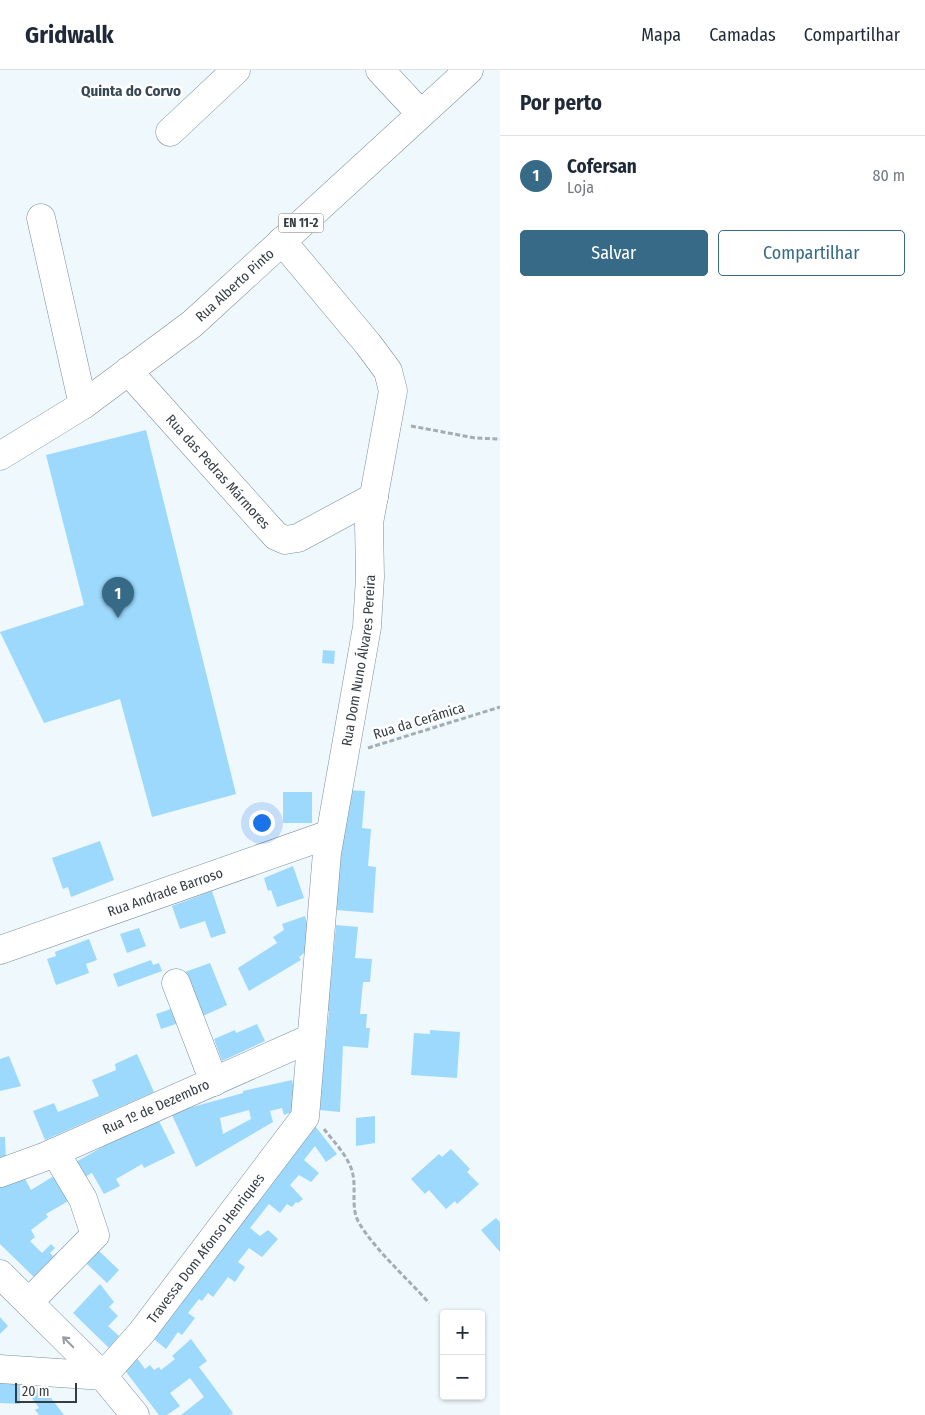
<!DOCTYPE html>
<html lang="pt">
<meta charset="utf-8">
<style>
:root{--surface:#fff;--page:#f6f6f7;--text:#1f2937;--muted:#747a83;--line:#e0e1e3;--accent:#366a87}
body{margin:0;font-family:"Fira Sans Condensed",sans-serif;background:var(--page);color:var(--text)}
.controls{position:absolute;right:15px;bottom:15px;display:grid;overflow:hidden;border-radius:5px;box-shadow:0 1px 4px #0004}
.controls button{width:45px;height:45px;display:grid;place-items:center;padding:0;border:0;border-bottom:1px solid var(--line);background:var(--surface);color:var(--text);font:25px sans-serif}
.scale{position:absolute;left:15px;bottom:12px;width:62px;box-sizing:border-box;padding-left:5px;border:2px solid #343d42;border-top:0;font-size:14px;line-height:18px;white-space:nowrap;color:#343d42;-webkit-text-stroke:4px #fff;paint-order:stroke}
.you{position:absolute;left:261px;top:752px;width:18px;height:18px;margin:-12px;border:4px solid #fff;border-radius:50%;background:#1a73e8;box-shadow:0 0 0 8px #1a73e833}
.badge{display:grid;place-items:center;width:32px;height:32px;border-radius:50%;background:var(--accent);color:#fff;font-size:16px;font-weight:700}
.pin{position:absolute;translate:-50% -41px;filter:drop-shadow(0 1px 2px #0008)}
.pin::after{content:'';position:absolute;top:26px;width:18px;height:15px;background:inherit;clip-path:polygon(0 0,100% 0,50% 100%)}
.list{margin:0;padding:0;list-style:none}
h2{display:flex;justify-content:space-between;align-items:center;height:65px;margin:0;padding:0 20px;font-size:21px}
h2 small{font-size:16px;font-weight:400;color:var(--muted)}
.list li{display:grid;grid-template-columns:32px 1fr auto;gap:15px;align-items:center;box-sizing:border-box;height:80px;padding:0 20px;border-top:1px solid var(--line)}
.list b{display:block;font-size:19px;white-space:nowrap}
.list p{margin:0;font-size:16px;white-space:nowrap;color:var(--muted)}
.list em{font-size:16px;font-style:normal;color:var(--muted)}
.actions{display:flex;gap:10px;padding:15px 20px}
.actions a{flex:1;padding:11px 0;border:1px solid var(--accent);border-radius:5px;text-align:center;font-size:18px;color:var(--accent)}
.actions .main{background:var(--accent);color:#fff}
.map{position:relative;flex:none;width:500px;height:1345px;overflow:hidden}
header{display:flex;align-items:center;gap:30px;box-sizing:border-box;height:70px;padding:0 25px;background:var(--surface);border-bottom:1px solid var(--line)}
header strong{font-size:24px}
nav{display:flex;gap:28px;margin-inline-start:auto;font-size:18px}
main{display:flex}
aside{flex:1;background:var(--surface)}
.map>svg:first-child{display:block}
.building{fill:#9cd9fd;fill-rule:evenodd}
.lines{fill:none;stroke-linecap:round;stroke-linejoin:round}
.minor-casing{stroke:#7a8e9b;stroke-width:29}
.major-casing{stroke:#7a8e9b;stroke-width:29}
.path{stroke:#a4adb2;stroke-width:3;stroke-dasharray:5 2.5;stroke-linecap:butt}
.minor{stroke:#fff;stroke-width:28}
.major{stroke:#fff;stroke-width:28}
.oneway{stroke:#9a9ea0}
.labels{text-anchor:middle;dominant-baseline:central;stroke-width:5;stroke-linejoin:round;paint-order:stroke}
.shield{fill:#fff;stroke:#71777b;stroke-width:1}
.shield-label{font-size:12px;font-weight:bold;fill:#343d42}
.street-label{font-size:14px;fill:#343d42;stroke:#fff}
.neighbourhood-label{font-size:15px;font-weight:bold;fill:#354854;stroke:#fff}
</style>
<header>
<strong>Gridwalk</strong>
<nav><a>Mapa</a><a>Camadas</a><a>Compartilhar</a></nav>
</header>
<main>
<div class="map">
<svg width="500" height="1345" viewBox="0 0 500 1345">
<rect width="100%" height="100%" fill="#eff8fd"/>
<path class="building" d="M 146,360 L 236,724 L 152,747 L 120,629 L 44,653 L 0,562 L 84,535 L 46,385 Z
M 323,580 L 335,581 L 334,594 L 322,593 Z
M 345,720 L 365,721 L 362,758 L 371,759 L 368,796 L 376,797 L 373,843 L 336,840 Z
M 283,722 L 312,722 L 312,753 L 283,753 Z
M 100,771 L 114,810 L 71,827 L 68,817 L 63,819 L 52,788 Z
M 293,796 L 304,828 L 277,837 L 271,820 L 268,821 L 264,808 Z
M 212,821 L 226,863 L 211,868 L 205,851 L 180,859 L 172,836 Z
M 305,846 L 308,857 L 307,881 L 299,887 L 301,890 L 249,921 L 238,898 L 277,873 L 273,867 L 284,860 L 282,854 Z
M 336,855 L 358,857 L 355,888 L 372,889 L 370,912 L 363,912 L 360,944 L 367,944 L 366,958 L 370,958 L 368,978 L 343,976 L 340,1042 L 319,1040 L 329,941 L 326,940 L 329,908 L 331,909 Z
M 139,858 L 146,876 L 127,883 L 120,864 Z
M 89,869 L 97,890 L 86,894 L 89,903 L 56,915 L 47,889 L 56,886 L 55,882 Z
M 151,890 L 153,895 L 159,893 L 162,901 L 118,917 L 113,904 Z
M 210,893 L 227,935 L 203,946 L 185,902 Z
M 180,936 L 185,951 L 161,959 L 156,944 Z
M 257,954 L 265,971 L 222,991 L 214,969 L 235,960 L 236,963 Z
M 430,960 L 460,962 L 457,1008 L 411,1005 L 414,963 L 430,964 Z
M 137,984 L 154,1022 L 45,1070 L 33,1041 L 54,1033 L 58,1042 L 99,1026 L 92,1010 L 116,1000 L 115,994 Z
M 9,986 L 21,1016 L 0,1021 L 0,989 Z
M 292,1010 L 296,1030 L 295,1041 L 284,1045 L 282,1038 L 270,1041 L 273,1052 L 196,1097 L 171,1043 L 243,1023 L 243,1021 ZM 249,1040 L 251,1049 L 223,1064 L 220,1048 Z
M 375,1046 L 375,1073 L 356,1076 L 356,1048 Z
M 158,1049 L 175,1083 L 144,1098 L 142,1094 L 116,1109 L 120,1116 L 104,1124 L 92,1103 L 83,1108 L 74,1093 L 127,1063 Z
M 312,1052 L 337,1084 L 326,1092 L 315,1076 L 304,1090 L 319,1103 L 311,1112 L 299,1105 L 290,1115 L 303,1129 L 298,1133 L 296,1132 L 292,1137 L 287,1134 L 280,1143 L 269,1134 L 250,1158 L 260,1166 L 268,1160 L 278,1169 L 262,1187 L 249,1178 L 238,1192 L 245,1197 L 235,1212 L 228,1207 L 213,1227 L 208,1223 L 202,1231 L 199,1229 L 188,1243 L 195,1248 L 182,1265 L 178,1262 L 166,1279 L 149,1265 Z
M 0,1067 L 5,1067 L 6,1091 L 0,1093 Z
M 451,1079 L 470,1099 L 467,1102 L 479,1114 L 457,1134 L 455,1131 L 446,1139 L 429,1120 L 425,1124 L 411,1109 L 439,1084 L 442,1087 Z
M 62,1101 L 70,1130 L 46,1144 L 48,1147 L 31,1160 L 35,1167 L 30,1171 L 42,1183 L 51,1174 L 55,1178 L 50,1183 L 53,1186 L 58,1182 L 62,1187 L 39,1212 L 0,1174 L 0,1115 L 24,1107 L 31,1120 Z
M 496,1148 L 500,1152 L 500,1182 L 481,1160 Z
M 99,1181 L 119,1200 L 107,1213 L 86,1193 Z
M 100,1214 L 114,1232 L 109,1237 L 118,1246 L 108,1256 L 119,1266 L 109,1278 L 73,1243 Z
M 0,1247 L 8,1256 L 0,1264 Z
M 191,1269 L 207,1291 L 199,1297 L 233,1343 L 230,1345 L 181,1345 L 204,1327 L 190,1308 L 170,1323 L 180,1336 L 167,1345 L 159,1345 L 123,1298 L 134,1284 L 145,1299 L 150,1295 L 154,1300 L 159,1297 L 161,1300 L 175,1289 L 172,1286 Z
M 0,1313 L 20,1314 L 20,1334 L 0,1333 Z
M 41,1315 L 64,1345 L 39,1345 L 35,1340 L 39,1338 L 30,1325 Z"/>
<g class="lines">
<g class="minor-casing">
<g id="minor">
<path d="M 380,0 L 420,43"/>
<path d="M 170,62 L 236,0"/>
<path d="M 41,148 L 83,335"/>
<path id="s1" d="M 128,301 L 276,466 L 285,470 L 298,468 L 374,427"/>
<path id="s2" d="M 0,880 L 330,764"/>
<path d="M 176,913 L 214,1012"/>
<path d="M 0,1103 L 44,1087 L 311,968"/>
<path d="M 0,1204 L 103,1306 L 135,1345"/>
<path d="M 29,1232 L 95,1165 L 83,1129 L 55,1082"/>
<path d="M 0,1299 L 103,1306"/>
<path id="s3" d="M 103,1306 L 142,1262 L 305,1047 L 327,783 L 367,557 L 370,507 L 369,453 L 393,321 L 388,301 L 368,274 L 282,171"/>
</g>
</g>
<g class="major-casing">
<g id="major">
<path id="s4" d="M 0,386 L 83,335 L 192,254 L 469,0"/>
</g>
</g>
<path class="path" d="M 411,356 L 475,368 L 500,369
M 368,678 L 500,637
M 324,1059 C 334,1072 350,1088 353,1105 C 356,1120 351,1137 358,1151 C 373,1178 408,1209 429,1233"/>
<use href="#minor" class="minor"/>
<use href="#major" class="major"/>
</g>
<defs><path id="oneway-shaft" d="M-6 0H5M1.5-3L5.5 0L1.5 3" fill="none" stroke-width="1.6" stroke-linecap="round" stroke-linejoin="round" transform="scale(1.25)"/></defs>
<use class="oneway" href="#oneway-shaft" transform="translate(68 1272) rotate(-135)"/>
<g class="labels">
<rect class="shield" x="278.5" y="143.5" width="45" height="19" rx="4"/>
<g class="shield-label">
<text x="301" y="153">EN 11-2</text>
</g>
<g class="street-label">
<text stroke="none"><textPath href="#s4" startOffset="291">Rua Alberto Pinto</textPath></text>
<text stroke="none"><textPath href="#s1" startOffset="135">Rua das Pedras Mármores</textPath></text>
<text stroke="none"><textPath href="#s3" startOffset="789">Rua Dom Nuno Álvares Pereira</textPath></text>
<text transform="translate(419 651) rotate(-17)">Rua da Cerâmica</text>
<text stroke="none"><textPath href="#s2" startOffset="175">Rua Andrade Barroso</textPath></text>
<text transform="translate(156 1037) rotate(-24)">Rua 1º de Dezembro</text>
<text stroke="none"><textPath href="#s3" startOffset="164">Travessa Dom Afonso Henriques</textPath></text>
</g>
<g class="neighbourhood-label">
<text x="131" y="21">Quinta do Corvo</text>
</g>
</g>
</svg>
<div class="controls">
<button>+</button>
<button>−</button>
</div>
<div class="scale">20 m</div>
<div class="you"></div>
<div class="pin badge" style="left:118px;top:548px">1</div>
</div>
<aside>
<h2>Por perto<small></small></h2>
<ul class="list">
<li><span class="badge">1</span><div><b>Cofersan</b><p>Loja</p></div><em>80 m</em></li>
</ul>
<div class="actions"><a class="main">Salvar</a><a>Compartilhar</a></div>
</aside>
</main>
